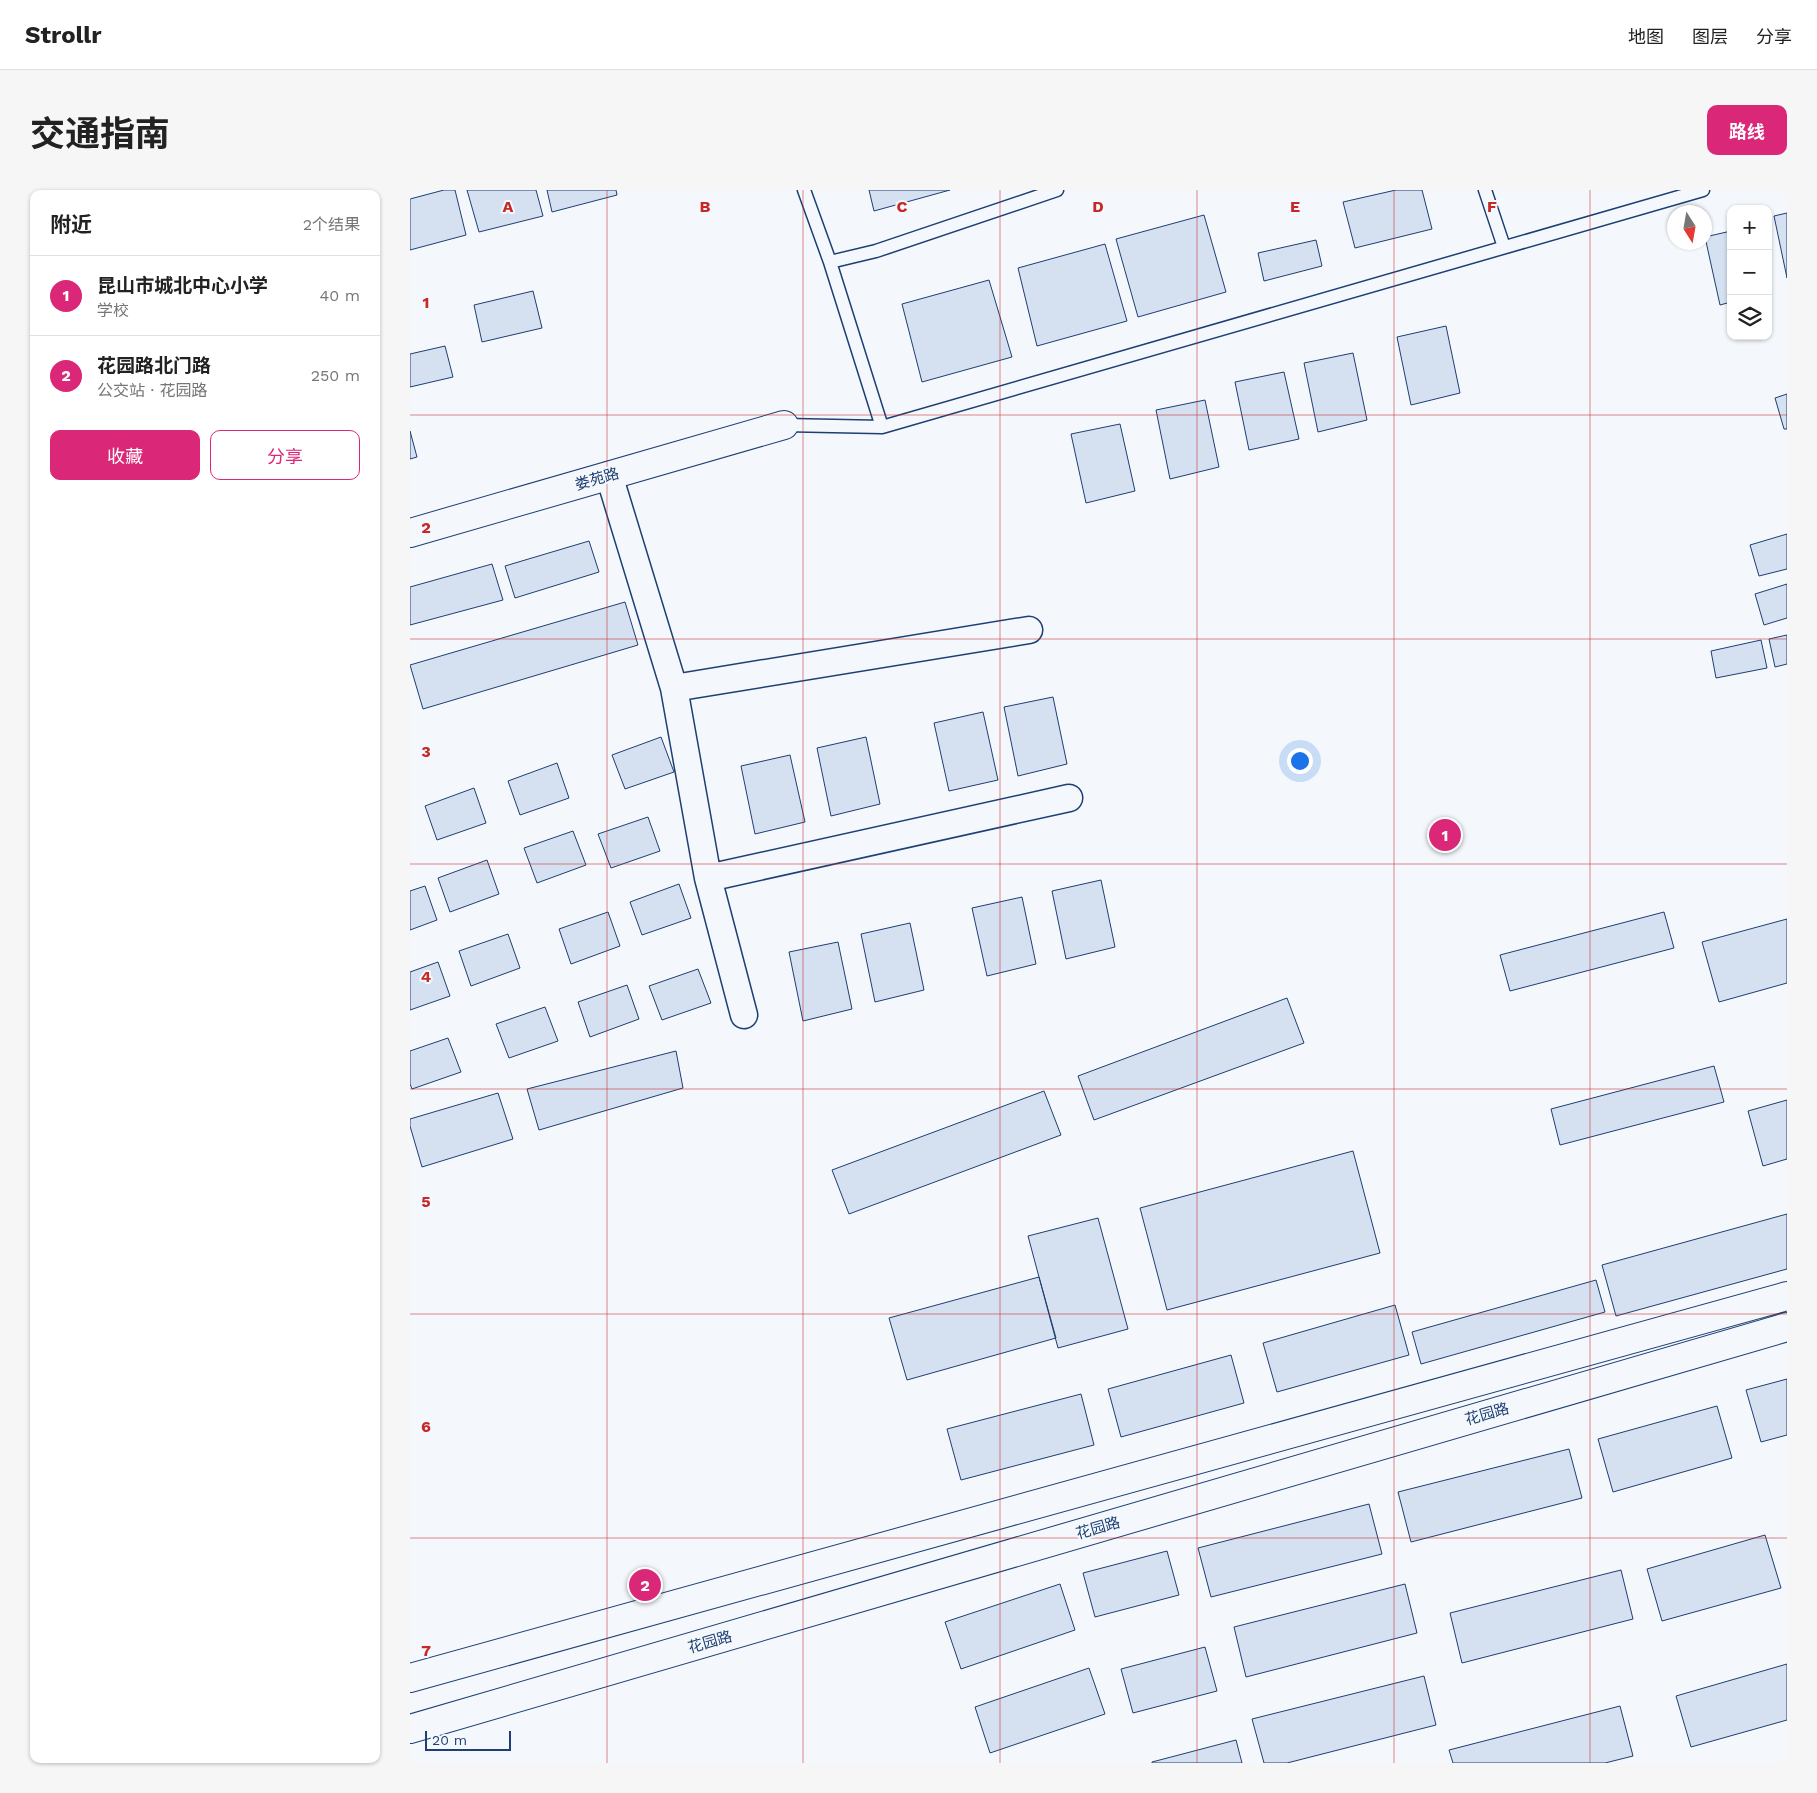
<!DOCTYPE html>
<html lang="zh">
<meta charset="utf-8">
<style>
:root{--surface:#fff;--page:#f6f6f6;--text:#222;--muted:#767676;--line:#e0e0e0;--accent:#db2777}
body{margin:0;font-family:"Work Sans","Noto Sans SC",sans-serif;background:var(--page);color:var(--text)}
.controls{position:absolute;right:15px;top:15px;display:grid;overflow:hidden;border-radius:10px;box-shadow:0 1px 4px #0004}
.controls button{width:45px;height:45px;display:grid;place-items:center;padding:0;border:0;border-bottom:1px solid var(--line);background:var(--surface);color:var(--text);font:25px sans-serif}
.compass{position:absolute;left:1257px;top:15px;width:45px;height:45px;border-radius:50%;background:var(--surface);box-shadow:0 1px 4px #0004;rotate:169deg}
.scale{position:absolute;left:15px;bottom:12px;width:86px;box-sizing:border-box;padding-left:5px;border:2px solid #1d3f73;border-top:0;font-size:14px;line-height:18px;white-space:nowrap;color:#1d3f73;-webkit-text-stroke:4px #f4f7fb;paint-order:stroke}
.you{position:absolute;left:889px;top:570px;width:18px;height:18px;margin:-12px;border:4px solid #fff;border-radius:50%;background:#1a73e8;box-shadow:0 0 0 8px #1a73e833}
.badge{display:grid;place-items:center;width:32px;height:32px;border-radius:50%;background:var(--accent);color:#fff;font-size:16px;font-weight:700}
.pin{position:absolute;translate:-50% -50%;border:2px solid #fff;box-shadow:0 1px 5px #0006}
.list{margin:0;padding:0;list-style:none}
h2{display:flex;justify-content:space-between;align-items:center;height:65px;margin:0;padding:0 20px;font-size:21px}
h2 small{font-size:16px;font-weight:400;color:var(--muted)}
.list li{display:grid;grid-template-columns:32px 1fr auto;gap:15px;align-items:center;box-sizing:border-box;height:80px;padding:0 20px;border-top:1px solid var(--line)}
.list b{display:block;font-size:19px;white-space:nowrap}
.list p{margin:0;font-size:16px;white-space:nowrap;color:var(--muted)}
.list em{font-size:16px;font-style:normal;color:var(--muted)}
.actions{display:flex;gap:10px;padding:15px 20px}
.actions a{flex:1;padding:11px 0;border:1px solid var(--accent);border-radius:10px;text-align:center;font-size:18px;color:var(--accent)}
.actions .main{background:var(--accent);color:#fff}
.icon{flex:none;width:28px;height:28px;fill:none;stroke:currentColor;stroke-width:2;stroke-linecap:round;stroke-linejoin:round}
.map{position:relative;flex:none;width:1377px;height:1573px;overflow:hidden;border-radius:10px}
header{display:flex;align-items:center;gap:30px;box-sizing:border-box;height:70px;padding:0 25px;background:var(--surface);border-bottom:1px solid var(--line)}
header strong{font-size:24px}
nav{display:flex;gap:28px;margin-inline-start:auto;font-size:18px}
.intro{display:flex;align-items:center;justify-content:space-between;box-sizing:border-box;height:120px;padding:0 30px}
h1{margin:0;font-size:35px}
.button{padding:12px 22px;border-radius:10px;background:var(--accent);color:#fff;font-size:18px;font-weight:700}
main{display:flex;gap:30px;padding:0 30px}
aside{flex:1;background:var(--surface);border-radius:10px;box-shadow:0 1px 4px #0004}
.map>svg:first-child{display:block}
.building{fill:#d5e0f0;stroke:#1d3f73}
.lines{fill:none;stroke-linecap:round;stroke-linejoin:round}
.service-casing{stroke:#1d3f73;stroke-width:15}
.minor-casing{stroke:#1d3f73;stroke-width:29}
.tertiary-casing{stroke:#1d3f73;stroke-width:30}
.secondary-casing{stroke:#1d3f73;stroke-width:30}
.service{stroke:#f4f7fb;stroke-width:12}
.minor{stroke:#f4f7fb;stroke-width:26}
.tertiary{stroke:#f4f7fb;stroke-width:28}
.secondary{stroke:#f4f7fb;stroke-width:28}
.grid{fill:none;stroke:#c62828;stroke-width:1;stroke-opacity:0.55}
.labels{text-anchor:middle;dominant-baseline:central;stroke-width:4;stroke-linejoin:round;paint-order:stroke}
.street-label{font-size:15px;fill:#1d3f73;stroke:#f4f7fb}
.grid-label{font-size:16px;text-anchor:middle;font-weight:bold;fill:#c62828;stroke:#f4f7fb;stroke-width:4;stroke-linejoin:round;paint-order:stroke}
</style>
<header>
<strong>Strollr</strong>
<nav><a>地图</a><a>图层</a><a>分享</a></nav>
</header>
<div class="intro"><h1>交通指南</h1><a class="button">路线</a></div>
<main>
<aside>
<h2>附近<small>2个结果</small></h2>
<ul class="list">
<li><span class="badge">1</span><div><b>昆山市城北中心小学</b><p>学校</p></div><em>40 m</em></li>
<li><span class="badge">2</span><div><b>花园路北门路</b><p>公交站 · 花园路</p></div><em>250 m</em></li>
</ul>
<div class="actions"><a class="main">收藏</a><a>分享</a></div>
</aside>
<div class="map">
<svg width="1377" height="1573" viewBox="0 0 1377 1573">
<rect width="100%" height="100%" fill="#f4f7fb"/>
<path class="building" d="M 34,0 L 45,0 L 56,45 L 0,60 L 0,9 Z
M 57,0 L 126,0 L 133,26 L 69,42 Z
M 137,0 L 206,0 L 207,5 L 142,22 Z
M 459,0 L 540,0 L 464,21 Z
M 986,0 L 1012,0 L 1022,39 L 945,58 L 933,12 Z
M 1377,23 L 1377,88 L 1364,26 Z
M 794,25 L 816,102 L 728,127 L 706,49 Z
M 1321,41 L 1321,112 L 1310,115 L 1295,47 Z
M 906,50 L 912,76 L 854,91 L 848,63 Z
M 695,54 L 717,131 L 627,156 L 608,78 Z
M 579,90 L 602,167 L 512,192 L 492,114 Z
M 123,101 L 132,138 L 72,152 L 64,115 Z
M 1036,136 L 1050,203 L 1001,215 L 987,147 Z
M 35,156 L 43,187 L 0,197 L 0,164 Z
M 943,163 L 957,230 L 908,242 L 894,173 Z
M 874,182 L 889,249 L 839,260 L 825,192 Z
M 1377,204 L 1377,239 L 1374,239 L 1365,208 Z
M 795,210 L 809,277 L 760,289 L 746,220 Z
M 710,234 L 725,301 L 676,313 L 661,244 Z
M 0,241 L 7,267 L 0,269 Z
M 1377,344 L 1377,379 L 1349,386 L 1340,355 Z
M 179,351 L 189,382 L 105,408 L 95,376 Z
M 82,374 L 93,410 L 0,435 L 0,397 Z
M 1377,394 L 1377,428 L 1354,435 L 1345,404 Z
M 215,412 L 228,455 L 13,519 L 0,475 Z
M 1377,445 L 1377,474 L 1365,477 L 1359,449 Z
M 1351,450 L 1357,478 L 1306,488 L 1301,461 Z
M 643,507 L 657,574 L 608,586 L 594,517 Z
M 573,522 L 588,590 L 539,601 L 524,533 Z
M 251,547 L 264,582 L 215,599 L 202,565 Z
M 456,547 L 470,614 L 421,626 L 407,558 Z
M 380,565 L 395,632 L 345,644 L 331,576 Z
M 147,573 L 159,608 L 110,625 L 98,591 Z
M 64,598 L 76,633 L 27,650 L 15,616 Z
M 238,627 L 250,661 L 201,678 L 188,644 Z
M 163,641 L 176,675 L 127,693 L 114,658 Z
M 77,670 L 89,704 L 40,722 L 28,688 Z
M 691,690 L 705,757 L 656,769 L 642,701 Z
M 269,694 L 281,728 L 232,745 L 220,712 Z
M 15,696 L 27,730 L 0,740 L 0,701 Z
M 612,707 L 626,774 L 577,786 L 562,718 Z
M 198,722 L 210,756 L 161,774 L 149,739 Z
M 1254,722 L 1264,758 L 1100,801 L 1090,765 Z
M 1377,729 L 1377,793 L 1309,812 L 1292,752 Z
M 500,733 L 514,800 L 465,812 L 451,744 Z
M 98,744 L 110,778 L 61,796 L 49,761 Z
M 428,752 L 442,819 L 393,831 L 379,762 Z
M 28,772 L 40,806 L 0,820 L 0,782 Z
M 288,779 L 301,813 L 252,830 L 239,796 Z
M 217,795 L 229,829 L 180,847 L 168,812 Z
M 877,808 L 894,853 L 684,930 L 668,886 Z
M 135,817 L 148,851 L 99,868 L 86,834 Z
M 38,848 L 51,882 L 2,899 L 0,894 L 0,861 Z
M 266,861 L 273,898 L 129,940 L 117,899 Z
M 1304,876 L 1314,912 L 1150,955 L 1141,919 Z
M 634,901 L 651,945 L 439,1024 L 422,980 Z
M 88,903 L 103,949 L 12,977 L 0,936 L 0,929 Z
M 1377,910 L 1377,969 L 1353,976 L 1338,921 Z
M 943,961 L 970,1063 L 757,1120 L 730,1018 Z
M 1377,1024 L 1377,1079 L 1206,1126 L 1192,1075 Z
M 688,1028 L 718,1139 L 648,1158 L 618,1046 Z
M 629,1087 L 646,1148 L 497,1190 L 479,1128 Z
M 1186,1090 L 1195,1122 L 1011,1174 L 1002,1142 Z
M 985,1115 L 999,1165 L 867,1202 L 853,1153 Z
M 821,1165 L 834,1213 L 711,1247 L 698,1199 Z
M 1377,1189 L 1377,1245 L 1351,1252 L 1336,1200 Z
M 671,1204 L 684,1255 L 551,1290 L 537,1239 Z
M 1307,1216 L 1322,1268 L 1203,1302 L 1188,1249 Z
M 1159,1259 L 1172,1308 L 1001,1352 L 988,1302 Z
M 959,1314 L 972,1364 L 801,1407 L 788,1358 Z
M 1355,1345 L 1371,1398 L 1252,1431 L 1237,1379 Z
M 757,1361 L 769,1405 L 685,1427 L 673,1383 Z
M 1211,1380 L 1223,1429 L 1052,1473 L 1040,1423 Z
M 650,1394 L 665,1440 L 551,1479 L 535,1432 Z
M 995,1394 L 1007,1443 L 836,1487 L 824,1437 Z
M 795,1457 L 807,1501 L 723,1523 L 711,1479 Z
M 1377,1474 L 1377,1530 L 1281,1557 L 1266,1506 Z
M 679,1478 L 695,1524 L 580,1563 L 565,1517 Z
M 1014,1486 L 1026,1535 L 877,1573 L 854,1573 L 842,1529 Z
M 1210,1516 L 1223,1566 L 1195,1573 L 1043,1573 L 1039,1560 Z
M 826,1550 L 832,1573 L 742,1573 L 742,1572 Z"/>
<g class="lines">
<g class="service-casing">
<path id="service" d="M 1075,0 L 1094,57
M 420,72 L 466,61 L 647,0
M 374,235 L 472,237 L 420,72 L 394,0
M 472,237 L 1293,0"/>
</g>
<g class="minor-casing">
<path id="minor" d="M 199,285 L 264,498 L 298,688 L 659,608
M 264,498 L 619,440
M 298,688 L 334,825"/>
</g>
<g class="tertiary-casing">
<path id="tertiary" d="M 0,343 L 374,235"/>
</g>
<g class="secondary-casing">
<path id="secondary" d="M 0,1488 L 1377,1106
M 0,1539 L 1377,1137"/>
</g>
<use href="#service" class="service"/>
<use href="#minor" class="minor"/>
<use href="#tertiary" class="tertiary"/>
<use href="#secondary" class="secondary"/>
</g>
<path class="grid" d="M 197,0 L 197,1573M 393,0 L 393,1573M 590,0 L 590,1573M 787,0 L 787,1573M 984,0 L 984,1573M 1180,0 L 1180,1573M 0,225 L 1377,225M 0,449 L 1377,449M 0,674 L 1377,674M 0,899 L 1377,899M 0,1124 L 1377,1124M 0,1348 L 1377,1348"/>
<g class="labels">
<g class="street-label">
<text transform="translate(187 289) rotate(-16)">娄苑路</text>
<text transform="translate(1077 1224) rotate(-16)">花园路</text>
<text transform="translate(688 1338) rotate(-16)">花园路</text>
<text transform="translate(300 1452) rotate(-16)">花园路</text>
</g>
</g>
<g class="grid-label">
<text x="98" y="22">A</text>
<text x="295" y="22">B</text>
<text x="492" y="22">C</text>
<text x="688" y="22">D</text>
<text x="885" y="22">E</text>
<text x="1082" y="22">F</text>
<text x="16" y="118">1</text>
<text x="16" y="343">2</text>
<text x="16" y="567">3</text>
<text x="16" y="792">4</text>
<text x="16" y="1017">5</text>
<text x="16" y="1242">6</text>
<text x="16" y="1466">7</text>
</g>
</svg>
<div class="controls">
<button>+</button>
<button>−</button>
<button><svg class="icon" aria-label="layers" viewBox="0 0 24 24"><path d="M12 4l9 5-9 5-9-5zM3 14l9 5 9-5"/></svg></button>
</div>
<svg class="compass" viewBox="-18 -18 36 36"><path d="M0-13l5 13h-10z" fill="#e53935"/><path d="M0 13l5-13h-10z" fill="#767676"/></svg>
<div class="scale">20 m</div>
<div class="you"></div>
<div class="pin badge" style="left:1035px;top:645px">1</div>
<div class="pin badge" style="left:235px;top:1395px">2</div>
</div>
</main>
